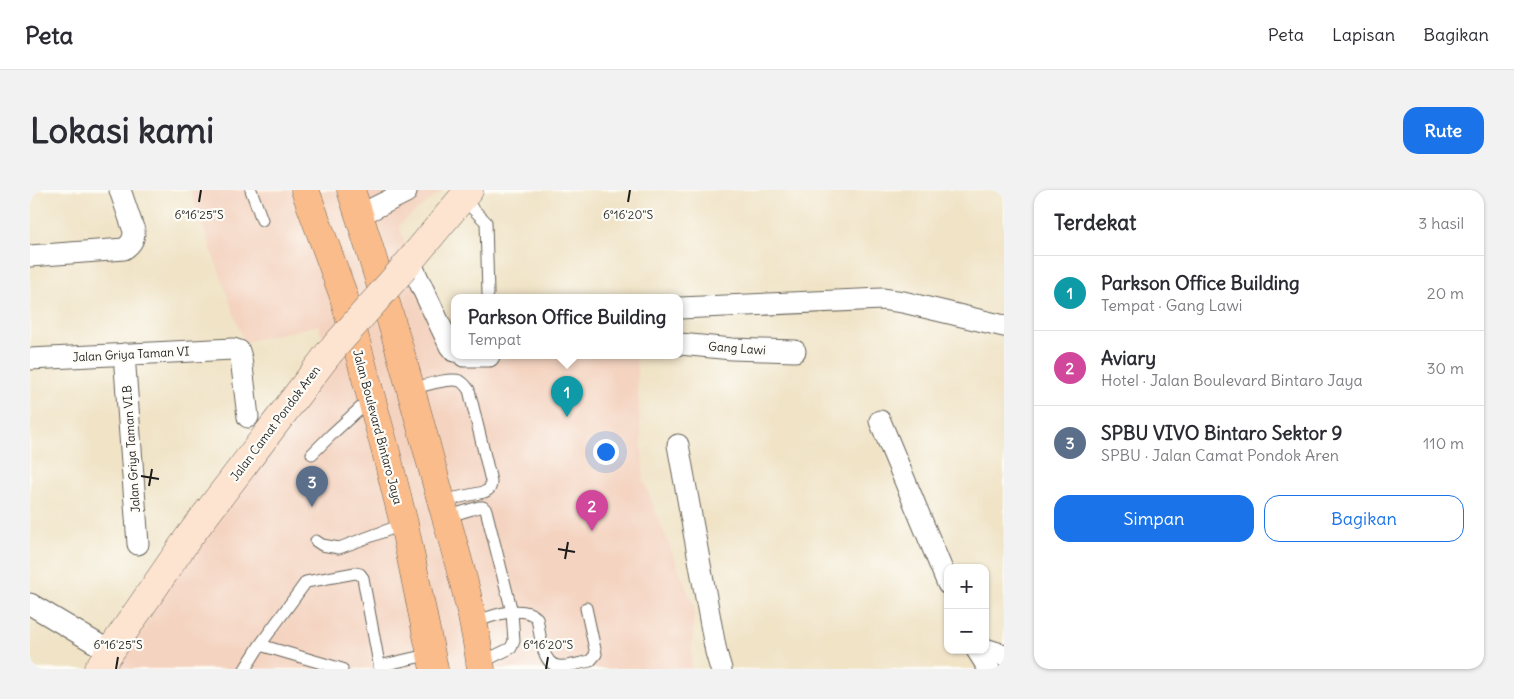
<!DOCTYPE html>
<html lang="id">
<meta charset="utf-8">
<style>
:root{--surface:#fff;--page:#f2f2f3;--text:#2b2b33;--muted:#7c7c81;--line:#e1e1e2;--accent:#1a73e8}
body{margin:0;font-family:Delius,sans-serif;background:var(--page);color:var(--text)}
.controls{position:absolute;right:15px;bottom:15px;display:grid;overflow:hidden;border-radius:10px;box-shadow:0 1px 4px #0004}
.controls button{width:45px;height:45px;display:grid;place-items:center;padding:0;border:0;border-bottom:1px solid var(--line);background:var(--surface);color:var(--text);font:25px sans-serif}
.you{position:absolute;left:575px;top:261px;width:18px;height:18px;margin:-12px;border:4px solid #fff;border-radius:50%;background:#1a73e8;box-shadow:0 0 0 8px #1a73e833}
.badge{display:grid;place-items:center;width:32px;height:32px;border-radius:50%;background:var(--accent);color:#fff;font-size:16px;font-weight:700}
.pin{position:absolute;translate:-50% -41px;filter:drop-shadow(0 1px 2px #0008)}
.pin::after{content:'';position:absolute;top:26px;width:18px;height:15px;background:inherit;clip-path:polygon(0 0,100% 0,50% 100%)}
.popup{position:absolute;left:421px;top:104px;width:232px;height:65px;box-sizing:border-box;display:grid;place-content:center;border-radius:10px;background:var(--surface);filter:drop-shadow(0 1px 4px #0005);font-size:16px;white-space:nowrap;color:var(--muted)}
.popup b{font-size:19px;color:var(--text)}
.popup::after{content:'';position:absolute;left:50%;top:100%;margin-left:-10px;border:10px solid transparent;border-top-color:var(--surface)}
.list{margin:0;padding:0;list-style:none}
h2{display:flex;justify-content:space-between;align-items:center;height:65px;margin:0;padding:0 20px;font-size:21px}
h2 small{font-size:16px;font-weight:400;color:var(--muted)}
.list li{display:grid;grid-template-columns:32px 1fr auto;gap:15px;align-items:center;box-sizing:border-box;height:75px;padding:0 20px;border-top:1px solid var(--line)}
.list b{display:block;font-size:19px;white-space:nowrap}
.list p{margin:0;font-size:16px;white-space:nowrap;color:var(--muted)}
.list em{font-size:16px;font-style:normal;color:var(--muted)}
.actions{display:flex;gap:10px;padding:15px 20px}
.actions a{flex:1;padding:11px 0;border:1px solid var(--accent);border-radius:15px;text-align:center;font-size:18px;color:var(--accent)}
.actions .main{background:var(--accent);color:#fff}
.map{position:relative;flex:none;width:974px;height:479px;overflow:hidden;border-radius:15px}
header{display:flex;align-items:center;gap:30px;box-sizing:border-box;height:70px;padding:0 25px;background:var(--surface);border-bottom:1px solid var(--line)}
header strong{font-size:24px}
nav{display:flex;gap:28px;margin-inline-start:auto;font-size:18px}
.intro{display:flex;align-items:center;justify-content:space-between;box-sizing:border-box;height:120px;padding:0 30px}
h1{margin:0;font-size:35px}
.button{padding:12px 22px;border-radius:15px;background:var(--accent);color:#fff;font-size:18px;font-weight:700}
main{display:flex;gap:30px;padding:0 30px}
aside{flex:1;background:var(--surface);border-radius:15px;box-shadow:0 1px 4px #0004}
.map>svg:first-child{display:block}
.built{fill:#f4d3c0}
.lines{fill:none;stroke-linecap:round;stroke-linejoin:round}
.lane-casing{stroke:#666258;stroke-width:13}
.street-casing{stroke:#666258;stroke-width:23}
.secondary-casing{stroke:#666258;stroke-width:29}
.primary-casing{stroke:#666258;stroke-width:29}
.lane{stroke:#fff;stroke-width:11}
.street{stroke:#fff;stroke-width:21}
.secondary{stroke:#fde4d1;stroke-width:28}
.primary{stroke:#fabc8b;stroke-width:28}
.secondary-bridge-casing{stroke:#666258;stroke-width:29;stroke-linecap:butt}
.secondary-bridge{stroke:#fde4d1;stroke-width:28}
.ticks{fill:none;stroke:#1c1c1c;stroke-width:2}
.labels{text-anchor:middle;dominant-baseline:central;stroke-width:4.5;stroke-linejoin:round;paint-order:stroke}
.street-label{font-size:12px;fill:#1c1c1c;stroke:#fdfcf7}
.ticks-label{font-size:12px;text-anchor:middle;fill:#1c1c1c;stroke:#fdfcf7;stroke-width:4.5;stroke-linejoin:round;paint-order:stroke}
</style>
<header>
<strong>Peta</strong>
<nav><a>Peta</a><a>Lapisan</a><a>Bagikan</a></nav>
</header>
<div class="intro"><h1>Lokasi kami</h1><a class="button">Rute</a></div>
<main>
<div class="map">
<svg width="974" height="479" viewBox="0 0 974 479">
<rect width="100%" height="100%" fill="#fdfcf7"/>
<filter id="ink" filterUnits="userSpaceOnUse"><feTurbulence type="fractalNoise" baseFrequency=".02" numOctaves="2"/><feDisplacementMap in="SourceGraphic" scale="10" xChannelSelector="R" yChannelSelector="G"/><feConvolveMatrix kernelMatrix="1 2 1 2 8 2 1 2 1" color-interpolation-filters="sRGB"/></filter>
<filter id="wash" filterUnits="userSpaceOnUse"><feTurbulence type="fractalNoise" baseFrequency=".0096" numOctaves="4" result="noise"/><feDisplacementMap in="SourceGraphic" scale="20" xChannelSelector="R" yChannelSelector="G"/><feGaussianBlur stdDeviation="1.12" result="paint"/><feColorMatrix in="noise" values="0 0 0 0 0 0 0 0 0 0 0 0 0 0 0 0 0 1.4 0 .05"/><feComposite in="paint" operator="in"/></filter>
<g filter="url(#wash)">
<rect width="100%" height="100%" fill="#f0e3c6"/>
<path class="built" d="M 160,0 L 413,0 L 369,35 L 409,161 L 435,174 L 496,166 L 606,166 L 614,292 L 664,417 L 661,479 L 82,479 L 297,165 L 289,135 L 214,152 Z"/>
</g>
<g filter="url(#ink)">
<g class="lines">
<g class="lane-casing">
<path id="lane" d="M 221,0 L 232,30
M 432,8 L 456,32 L 458,104
M 381,199 C 393,196 419,187 430,191 C 434,193 436,196 439,200 L 461,291 C 461,297 460,300 454,302 L 411,311
M 282,264 L 302,244 L 340,209
M 416,327 L 449,317 L 453,317 L 456,320 L 482,422 L 484,451 L 481,458 L 450,473
M 286,351 L 292,355 L 309,358 L 374,334
M 443,432 C 462,427 491,413 507,428 C 510,441 511,474 528,476 C 538,477 550,473 560,471 L 566,464 L 556,418
M 230,455 L 312,479
M 349,476 L 401,464
M 215,479 L 230,455 L 276,392 L 325,383 L 330,384 L 333,388 L 350,479"/>
</g>
<g class="street-casing">
<path id="street" d="M 330,25 L 376,2 L 376,0
M 0,66 L 94,59 C 101,54 104,50 104,41 L 90,0
M 380,72 L 420,156 L 424,161
M 650,118 L 852,109 L 873,112 L 974,136
M 650,154 L 702,159 L 765,161
M 94,164 L 108,354
M 434,166 L 459,166
M 0,169 L 203,159 L 209,161 L 211,168 L 218,227
M 850,231 L 918,394
M 648,255 L 686,462 L 691,479
M 0,414 L 79,461
M 955,459 L 974,465
M 947,460 L 959,479"/>
</g>
<g class="secondary-casing">
<path id="secondary" d="M 374,78 L 439,0
M 68,479 L 158,348 L 299,163"/>
</g>
<g class="primary-casing">
<path id="primary" d="M 275,0 L 313,104 L 357,266 L 374,334 L 404,479
M 321,0 C 352,95 379,191 405,288 C 422,351 443,414 451,479"/>
</g>
<use href="#lane" class="lane"/>
<use href="#street" class="street"/>
<use href="#secondary" class="secondary"/>
<use href="#primary" class="primary"/>
<g class="secondary-bridge-casing">
<path id="secondary-bridge" d="M 299,163 L 374,78"/>
</g>
<use href="#secondary-bridge" class="secondary-bridge"/>
</g>
</g>
<path class="ticks" d="M 169,12 L 171,0M 598,12 L 600,0M 111,286 L 129,289M 119,296 L 122,279M 528,359 L 545,362M 535,369 L 538,352M 86,479 L 88,467M 516,479 L 518,467"/>
<g class="labels">
<g class="street-label">
<text transform="translate(707 158) rotate(4)">Gang Lawi</text>
<text transform="translate(101 164) rotate(-3)">Jalan Griya Taman VI</text>
<text transform="translate(245 233) rotate(-53)">Jalan Camat Pondok Aren</text>
<text transform="translate(348 237) rotate(75)">Jalan Boulevard Bintaro Jaya</text>
<text transform="translate(101 259) rotate(-94)">Jalan Griya Taman VI.B</text>
</g>
</g>
<g class="ticks-label">
<text x="169" y="29">6°16'25"S</text>
<text x="598" y="29">6°16'20"S</text>
<text x="88" y="459">6°16'25"S</text>
<text x="518" y="459">6°16'20"S</text>
</g>
</svg>
<div class="controls">
<button>+</button>
<button>−</button>
</div>
<div class="you"></div>
<div class="pin badge" style="left:537px;top:227px;background:#0f9aa8">1</div>
<div class="popup"><b>Parkson Office Building</b>Tempat</div>
<div class="pin badge" style="left:562px;top:341px;background:#d1479c">2</div>
<div class="pin badge" style="left:282px;top:317px;background:#5c6f8a">3</div>
</div>
<aside>
<h2>Terdekat<small>3 hasil</small></h2>
<ul class="list">
<li><span class="badge" style="background:#0f9aa8">1</span><div><b>Parkson Office Building</b><p>Tempat · Gang Lawi</p></div><em>20 m</em></li>
<li><span class="badge" style="background:#d1479c">2</span><div><b>Aviary</b><p>Hotel · Jalan Boulevard Bintaro Jaya</p></div><em>30 m</em></li>
<li><span class="badge" style="background:#5c6f8a">3</span><div><b>SPBU VIVO Bintaro Sektor 9</b><p>SPBU · Jalan Camat Pondok Aren</p></div><em>110 m</em></li>
</ul>
<div class="actions"><a class="main">Simpan</a><a>Bagikan</a></div>
</aside>
</main>
